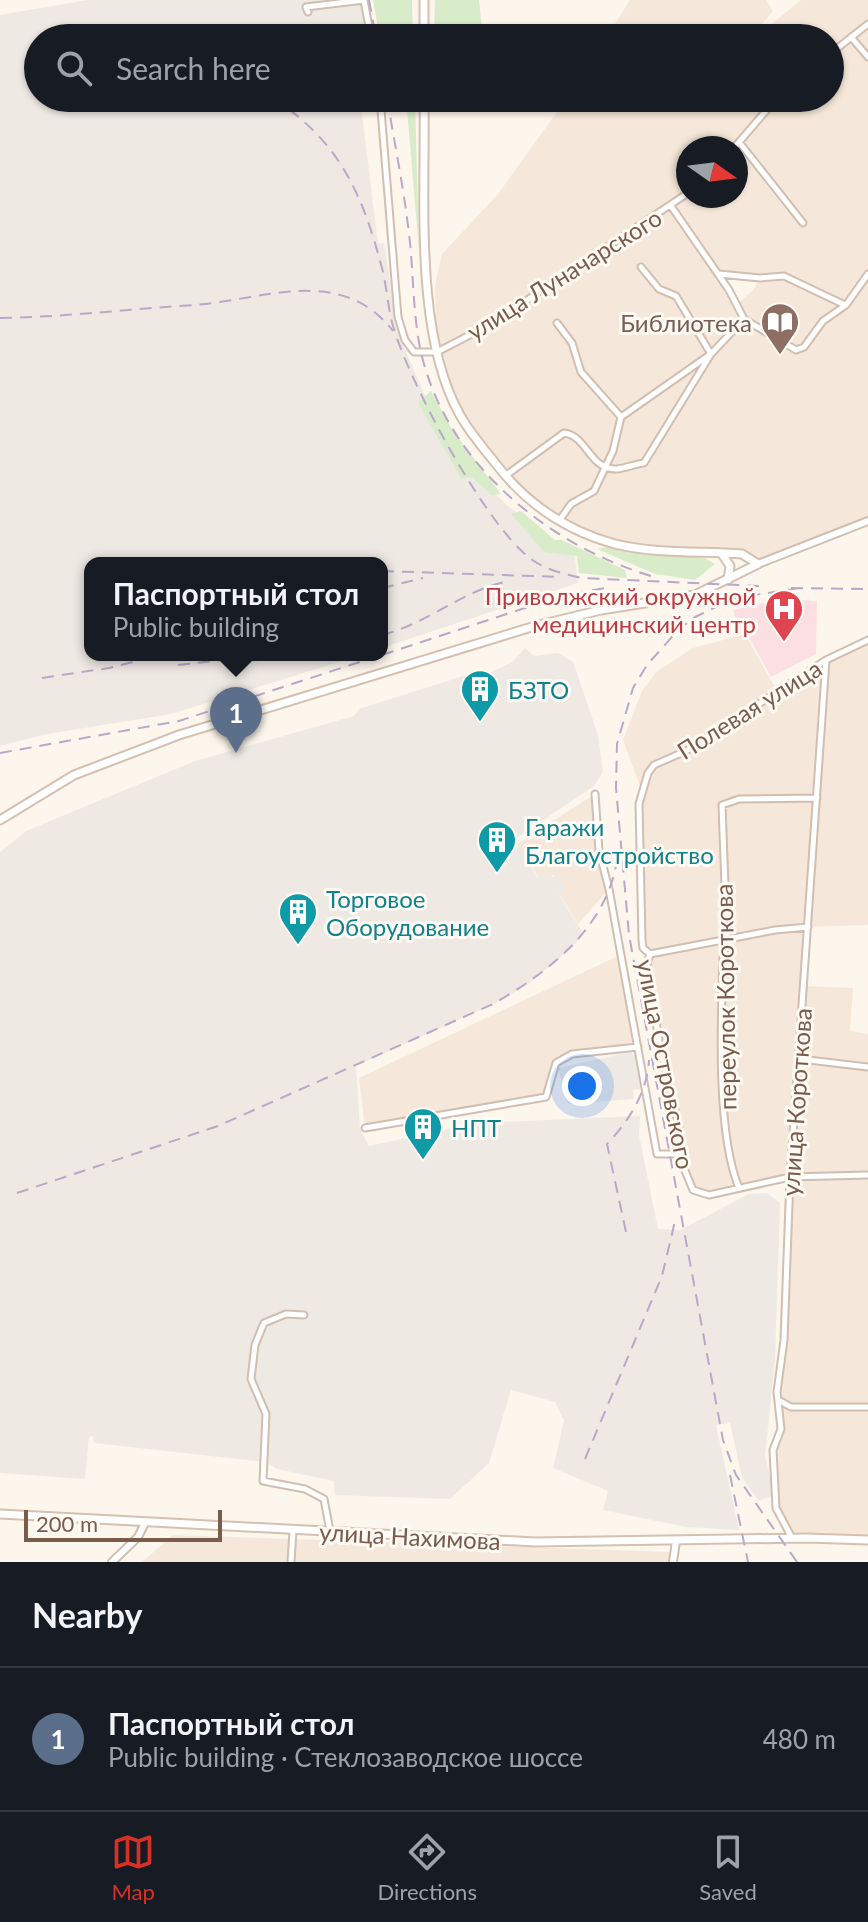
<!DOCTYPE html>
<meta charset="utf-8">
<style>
:root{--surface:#171b24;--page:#20242c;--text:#f1f3f6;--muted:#9ea1a6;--line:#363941;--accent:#d93025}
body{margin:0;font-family:Lato,sans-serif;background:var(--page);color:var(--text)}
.compass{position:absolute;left:676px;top:136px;width:72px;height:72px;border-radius:50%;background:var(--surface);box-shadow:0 2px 6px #0004;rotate:104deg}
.scale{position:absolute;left:24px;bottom:20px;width:198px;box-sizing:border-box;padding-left:8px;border:4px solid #7a5c4d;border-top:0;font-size:22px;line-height:28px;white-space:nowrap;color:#7a5c4d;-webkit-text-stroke:6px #fffaf3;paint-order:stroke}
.you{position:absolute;left:582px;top:1086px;width:28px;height:28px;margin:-20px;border:6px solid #fff;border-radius:50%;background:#1a73e8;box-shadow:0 0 0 12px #1a73e833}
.badge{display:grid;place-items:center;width:52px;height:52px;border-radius:50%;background:var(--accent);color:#fff;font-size:26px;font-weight:700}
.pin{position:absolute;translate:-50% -66px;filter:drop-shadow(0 2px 4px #0008)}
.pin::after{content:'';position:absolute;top:42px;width:28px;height:24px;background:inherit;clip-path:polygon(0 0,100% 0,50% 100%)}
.popup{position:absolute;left:84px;top:557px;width:304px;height:104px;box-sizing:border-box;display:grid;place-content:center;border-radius:16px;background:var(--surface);filter:drop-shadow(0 2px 6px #0005);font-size:26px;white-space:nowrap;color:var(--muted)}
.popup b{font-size:30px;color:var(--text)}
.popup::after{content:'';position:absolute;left:50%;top:100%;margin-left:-16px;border:16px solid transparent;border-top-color:var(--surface)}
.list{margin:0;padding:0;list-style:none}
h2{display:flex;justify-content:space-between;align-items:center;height:104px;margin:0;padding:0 32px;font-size:34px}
h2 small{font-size:26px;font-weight:400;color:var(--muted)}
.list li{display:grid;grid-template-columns:52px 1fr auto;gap:24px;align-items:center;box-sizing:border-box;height:144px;padding:0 32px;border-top:2px solid var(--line)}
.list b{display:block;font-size:30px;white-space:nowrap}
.list p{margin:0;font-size:26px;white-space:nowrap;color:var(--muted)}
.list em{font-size:26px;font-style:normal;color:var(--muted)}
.icon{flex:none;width:44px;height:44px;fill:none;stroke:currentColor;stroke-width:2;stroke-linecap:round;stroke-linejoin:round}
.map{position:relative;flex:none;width:868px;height:1562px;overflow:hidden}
.search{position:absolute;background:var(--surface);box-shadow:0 2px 6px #0004;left:24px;right:24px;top:24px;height:88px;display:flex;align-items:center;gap:20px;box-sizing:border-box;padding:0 28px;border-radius:44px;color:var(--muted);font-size:30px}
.sheet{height:248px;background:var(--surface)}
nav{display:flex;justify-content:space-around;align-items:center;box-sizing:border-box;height:112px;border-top:2px solid var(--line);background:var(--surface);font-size:22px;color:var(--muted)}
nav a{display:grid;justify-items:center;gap:4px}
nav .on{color:var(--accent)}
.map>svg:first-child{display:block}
.residential{fill:#f5e8da;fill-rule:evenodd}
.industrial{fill:#efe9e4}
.medical{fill:#fbdfe3}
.green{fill:#d8ecc9}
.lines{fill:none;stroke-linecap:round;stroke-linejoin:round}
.minor-casing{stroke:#d1beb0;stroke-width:9}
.tertiary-casing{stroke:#d1beb0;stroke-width:10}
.secondary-casing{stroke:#d6c0b0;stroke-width:11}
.minor{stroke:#fff;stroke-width:5}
.tertiary{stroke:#fff;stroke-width:6}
.secondary{stroke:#fff;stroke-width:7}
.rail{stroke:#b9a8c9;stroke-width:2;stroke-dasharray:12 8;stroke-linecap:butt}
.labels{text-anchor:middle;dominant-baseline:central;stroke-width:6;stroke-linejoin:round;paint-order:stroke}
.street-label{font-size:24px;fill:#7a5c4d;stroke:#fffaf3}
.education-label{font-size:24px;fill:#785e54;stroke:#fffaf3;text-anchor:end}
.health-label{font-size:24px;fill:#be3a42;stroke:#fffaf3;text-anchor:end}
.culture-label{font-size:24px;fill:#0d838f;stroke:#fffaf3;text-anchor:start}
</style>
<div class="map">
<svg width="868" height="1562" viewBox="0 0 868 1562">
<rect width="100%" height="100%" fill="#fdf6ec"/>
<path class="residential" d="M 630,0 L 766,0 L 773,11 L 750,38 L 606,38 Z
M 801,0 L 868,0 L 868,521 L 758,564 L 750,556 L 636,547 L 593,536 L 526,498 L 460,416 L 437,352 L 435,285 L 442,254 L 498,194 L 567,98 L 830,98 L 830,38 L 754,38 ZM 688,148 L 736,148 L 736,196 L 688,196 ZM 719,274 L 760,279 L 753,290 L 737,304 Z
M 745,634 L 777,691 L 826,660 L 868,640 L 868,925 L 808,927 L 805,986 L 853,988 L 850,1031 L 868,1034 L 868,1540 L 792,1538 L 776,1508 L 773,1450 L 781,1429 L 777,1392 L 783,1351 L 790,1178 L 709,1195 L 696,1193 L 678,1154 L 680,1138 L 647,964 L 650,954 L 643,948 L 641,789 L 623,740 L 642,691 L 656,672 L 693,648 Z
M 595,794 L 599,851 L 609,889 L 578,924 L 559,894 L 555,875 L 539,878 L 517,844 Z
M 620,955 L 638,1047 L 571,1054 L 556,1064 L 546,1097 L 365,1128 L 359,1078 Z
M 173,1535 L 671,1552 L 668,1562 L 142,1562 Z"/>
<path class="industrial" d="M 88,0 L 364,0 L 371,38 L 38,38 L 38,98 L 360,98 L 378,244 L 384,243 L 399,336 L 426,398 L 479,478 L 509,507 L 575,557 L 578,583 L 382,648 L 382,563 L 90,563 L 90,655 L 362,655 L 171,714 L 47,734 L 0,746 L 0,15 Z
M 525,648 L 534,656 L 558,653 L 573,662 L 598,735 L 603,772 L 594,786 L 515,839 L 538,878 L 549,871 L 552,877 L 556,875 L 566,890 L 559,895 L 583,933 L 573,947 L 527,985 L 493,1004 L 356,1066 L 360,1129 L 369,1146 L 476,1123 L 640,1116 L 639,1135 L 658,1229 L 680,1230 L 749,1194 L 767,1193 L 780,1203 L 775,1359 L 765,1456 L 774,1495 L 759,1501 L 742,1478 L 730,1423 L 716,1425 L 739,1530 L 686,1527 L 603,1510 L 608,1491 L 553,1468 L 564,1421 L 555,1402 L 511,1390 L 489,1463 L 450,1499 L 335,1495 L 334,1481 L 277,1469 L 266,1462 L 94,1443 L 93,1436 L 89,1437 L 85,1479 L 0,1473 L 0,852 L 26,831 L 195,761 L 354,716 L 359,709 L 485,669 L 487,674 L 512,662 Z
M 630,1052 L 635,1056 L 641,1089 L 633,1090 L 634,1099 L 568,1104 L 558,1068 Z"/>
<path class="medical" d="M 782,599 L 817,601 L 816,654 L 771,677 L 746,632 L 740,633 L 733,610 Z"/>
<path class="green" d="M 373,0 L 412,0 L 413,38 L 380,38 Z
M 435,0 L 479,0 L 483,38 L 434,38 Z
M 406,98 L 415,98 L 419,250 Z
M 431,391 L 453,431 L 501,494 L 491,495 L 472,477 L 461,478 L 418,403 Z
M 521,511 L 555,540 L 562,540 L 625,570 L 627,578 L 579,573 L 577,556 L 544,552 L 511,514 Z
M 613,546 L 705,558 L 715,564 L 695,580 L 655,574 L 597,549 Z"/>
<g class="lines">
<g class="minor-casing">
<path id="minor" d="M 364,0 L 371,38
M 308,12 L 306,7 L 364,0
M 851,37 L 868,57
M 830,54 L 868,24
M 380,98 L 398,317 L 405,340 L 414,352 L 437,352 L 491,324 L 688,193
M 739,142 L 803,223
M 734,148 L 777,98
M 671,206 L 729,290 L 744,319 L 796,350 L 804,347 L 823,321 L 846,305 L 868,274
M 641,267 L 659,289 L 676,296 L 711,354
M 719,274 L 760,278 L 784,276 L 845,305
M 557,323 L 572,343 L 581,372 L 621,417
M 621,417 L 708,356
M 505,476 L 564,433 C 588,436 589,470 617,469 C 626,468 635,464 644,463 L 711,354 L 744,319
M 559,521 L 571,504 L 594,491 L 613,451 L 621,417
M 595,794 L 599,851 L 609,889 L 657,1154 L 678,1154
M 650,954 L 643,948 L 642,940 L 639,804 L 648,773 L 654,765 L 688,750 L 826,660 L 868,640
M 650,954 L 647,964 L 659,1041 L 680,1131 L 678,1154 L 693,1190 L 709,1195 L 790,1177 L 868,1175
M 650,954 L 775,930 L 808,927
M 800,1059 L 868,1067
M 365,1128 L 546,1097 L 556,1063 L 572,1054 L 638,1047
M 739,1188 C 716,1133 721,1018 723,957 L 727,941 L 722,805 L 739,799 L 817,798
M 304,1315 L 286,1314 L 264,1323 L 255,1345 L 251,1379 L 266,1414 L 263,1481 L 305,1489 L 324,1499 L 330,1531
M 780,1401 L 791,1407 L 868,1407
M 792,1538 L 776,1508 L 773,1450 L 781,1429 L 777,1392 L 784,1340 L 790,1177 L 826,660
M 291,1562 L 293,1531"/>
</g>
<g class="tertiary-casing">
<path id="tertiary" d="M 758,564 L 868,521
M 112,1562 L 138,1537 L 145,1523
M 673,1562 L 676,1541"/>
</g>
<g class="secondary-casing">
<path id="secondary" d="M 424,38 L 424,0
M 722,554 L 730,566 L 728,580
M 0,820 L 74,775 L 179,735 L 535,626 L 601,610 L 695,595 L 758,564 L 742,554 C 701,551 656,554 615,544 C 567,531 526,503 496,464 C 484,449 470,433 460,415 C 413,332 426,192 424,98
M 0,1514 L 535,1542 L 806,1538 L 868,1540"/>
</g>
<use href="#minor" class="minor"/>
<use href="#tertiary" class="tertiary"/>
<use href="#secondary" class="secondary"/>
<path class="rail" d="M 369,0 L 376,38
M 273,98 C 341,143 363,195 383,272 C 387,290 388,308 393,326 C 409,382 485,525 531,559 C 546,570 564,574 582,578 L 759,586
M 387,98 C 395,146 405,194 410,243 C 414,282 413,326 424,364 C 453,468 551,546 651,576
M 0,318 C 65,317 129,309 194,305 C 263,300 341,264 393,331
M 382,571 L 562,577
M 382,588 L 423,578
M 791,588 L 868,589
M 382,635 C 427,624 463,590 509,581
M 382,655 L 528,607 L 581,592 L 611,587
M 178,665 L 269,655
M 42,678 L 109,668 L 160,655
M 0,753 L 179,721 L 381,655
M 17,1193 L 218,1126 L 493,1004 C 549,972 607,927 617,860
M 626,1232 L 607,1144 C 629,1121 647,1093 649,1060
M 585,1459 L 662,1276 L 676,1217
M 730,1475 L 748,1562
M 797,1562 L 736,1475 L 723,1440 L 629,935 L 616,788 L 617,744 L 633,688 L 647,665 L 679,629 L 695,617 L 735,598 L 800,588"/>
</g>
<defs>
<g id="library-pin" transform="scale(2)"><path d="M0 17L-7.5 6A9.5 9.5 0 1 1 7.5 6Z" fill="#8d6e63" stroke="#fffaf3"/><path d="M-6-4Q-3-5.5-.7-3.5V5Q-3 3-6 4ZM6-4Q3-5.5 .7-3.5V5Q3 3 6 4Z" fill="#fff"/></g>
<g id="hospital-pin" transform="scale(2)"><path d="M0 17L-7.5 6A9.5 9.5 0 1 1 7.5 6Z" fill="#e0444e" stroke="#fffaf3"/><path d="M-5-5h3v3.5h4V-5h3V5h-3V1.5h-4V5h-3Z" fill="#fff"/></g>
<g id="building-pin" transform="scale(2)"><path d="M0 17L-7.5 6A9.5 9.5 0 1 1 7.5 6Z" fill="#0f9aa8" stroke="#fffaf3"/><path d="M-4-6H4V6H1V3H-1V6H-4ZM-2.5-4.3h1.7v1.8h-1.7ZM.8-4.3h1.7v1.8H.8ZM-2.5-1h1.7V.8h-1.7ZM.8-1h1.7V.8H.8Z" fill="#fff"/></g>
</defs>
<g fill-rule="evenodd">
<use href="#library-pin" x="780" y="322"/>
<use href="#hospital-pin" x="784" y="609"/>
<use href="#building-pin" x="480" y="689"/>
<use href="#building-pin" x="497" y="840"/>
<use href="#building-pin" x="298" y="912"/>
<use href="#building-pin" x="423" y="1127"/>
</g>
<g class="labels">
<g class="street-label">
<text transform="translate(564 274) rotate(-32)">улица Луначарского</text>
<text transform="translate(749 709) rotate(-32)">Полевая улица</text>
<text transform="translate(725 997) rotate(-91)">переулок Короткова</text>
<text transform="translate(666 1064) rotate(79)">улица Островского</text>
<text transform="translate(796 1102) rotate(-86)">улица Короткова</text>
<text transform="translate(410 1536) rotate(3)">улица Нахимова</text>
</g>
<g class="education-label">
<text x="752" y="322">Библиотека</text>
</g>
<g class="health-label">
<text x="756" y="595">Приволжский окружной<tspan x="756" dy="28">медицинский центр</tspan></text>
</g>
<g class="culture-label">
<text x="508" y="689">БЗТО</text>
<text x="525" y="826">Гаражи<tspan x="525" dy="28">Благоустройство</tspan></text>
<text x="326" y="898">Торговое<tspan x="326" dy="28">Оборудование</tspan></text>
<text x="451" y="1127">НПТ</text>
</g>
</g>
</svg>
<svg class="compass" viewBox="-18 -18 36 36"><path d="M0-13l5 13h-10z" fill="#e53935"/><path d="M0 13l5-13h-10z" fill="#9ea1a6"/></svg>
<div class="scale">200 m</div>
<div class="you"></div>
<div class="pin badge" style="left:236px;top:753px;background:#5c6f8a">1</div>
<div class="popup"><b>Паспортный стол</b>Public building</div>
<div class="search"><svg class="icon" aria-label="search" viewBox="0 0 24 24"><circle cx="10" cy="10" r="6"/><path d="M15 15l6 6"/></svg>Search here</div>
</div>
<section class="sheet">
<h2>Nearby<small></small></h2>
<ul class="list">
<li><span class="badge" style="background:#5c6f8a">1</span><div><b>Паспортный стол</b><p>Public building · Стеклозаводское шоссе</p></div><em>480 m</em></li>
</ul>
</section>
<nav>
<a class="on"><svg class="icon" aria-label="map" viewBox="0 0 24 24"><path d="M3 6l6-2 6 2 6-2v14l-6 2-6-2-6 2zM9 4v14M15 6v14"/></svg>Map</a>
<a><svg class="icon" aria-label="directions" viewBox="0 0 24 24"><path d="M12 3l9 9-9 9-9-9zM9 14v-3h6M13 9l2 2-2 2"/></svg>Directions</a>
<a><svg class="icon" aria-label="saved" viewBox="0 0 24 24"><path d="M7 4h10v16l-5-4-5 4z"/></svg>Saved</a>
</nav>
